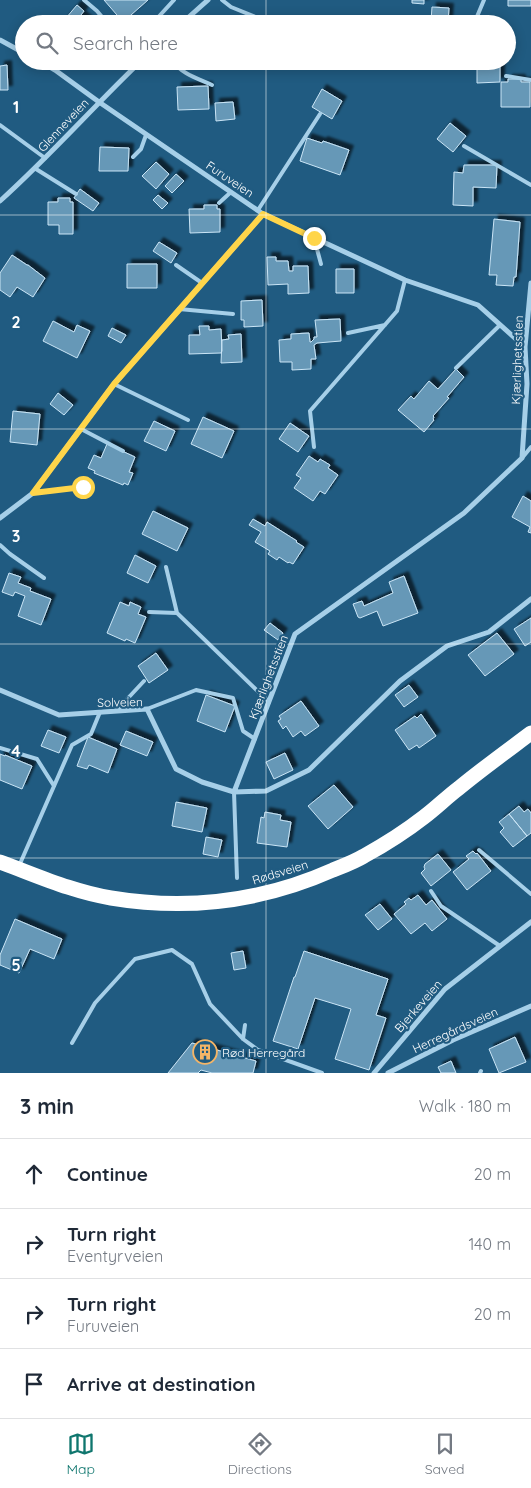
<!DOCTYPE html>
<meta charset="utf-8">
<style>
:root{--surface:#fff;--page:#f2f2f3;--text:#1f2937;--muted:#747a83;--line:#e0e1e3;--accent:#0f766e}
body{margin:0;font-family:Quicksand,sans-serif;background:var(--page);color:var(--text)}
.stop{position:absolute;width:15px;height:15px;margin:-11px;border:4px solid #ffd54a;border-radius:50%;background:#fff}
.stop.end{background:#ffd54a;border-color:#fff;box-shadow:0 1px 5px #0008}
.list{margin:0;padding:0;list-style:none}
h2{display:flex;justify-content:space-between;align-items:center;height:65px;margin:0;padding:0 20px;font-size:21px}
h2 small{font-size:16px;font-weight:400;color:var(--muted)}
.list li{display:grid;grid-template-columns:32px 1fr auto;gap:15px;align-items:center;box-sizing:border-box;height:70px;padding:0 20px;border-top:1px solid var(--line)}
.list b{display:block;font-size:19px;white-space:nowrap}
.list p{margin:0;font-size:16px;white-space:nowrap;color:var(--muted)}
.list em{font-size:16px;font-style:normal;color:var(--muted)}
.icon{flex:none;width:28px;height:28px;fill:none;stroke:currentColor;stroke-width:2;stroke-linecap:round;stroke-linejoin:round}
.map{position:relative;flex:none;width:531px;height:1073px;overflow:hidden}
.search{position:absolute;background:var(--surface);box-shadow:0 2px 12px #0003;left:15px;right:15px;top:15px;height:55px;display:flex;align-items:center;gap:12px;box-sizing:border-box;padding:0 18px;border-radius:28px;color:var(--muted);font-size:19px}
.sheet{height:345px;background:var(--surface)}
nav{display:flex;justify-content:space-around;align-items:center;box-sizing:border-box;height:70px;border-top:1px solid var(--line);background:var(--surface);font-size:14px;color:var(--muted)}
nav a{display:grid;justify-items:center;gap:2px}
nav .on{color:var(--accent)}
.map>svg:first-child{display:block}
.building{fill:#6698b7;stroke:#cae5f6;filter:url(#shadow)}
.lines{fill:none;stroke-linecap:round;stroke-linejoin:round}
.lane{stroke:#a6cfe8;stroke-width:4}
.street{stroke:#a6cfe8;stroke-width:5}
.highway{stroke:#fff;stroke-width:15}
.route{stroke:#ffd54a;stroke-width:6}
.grid{fill:none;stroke:#fff;stroke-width:1;stroke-opacity:0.55}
.labels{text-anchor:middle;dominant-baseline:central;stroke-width:4.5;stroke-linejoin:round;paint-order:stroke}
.street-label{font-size:12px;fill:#fff;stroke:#205b81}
.poi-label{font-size:12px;fill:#fff;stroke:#205b81;text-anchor:start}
.grid-label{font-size:16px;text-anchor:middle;font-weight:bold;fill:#fff;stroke:#205b81;stroke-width:4.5;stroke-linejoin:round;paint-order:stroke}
</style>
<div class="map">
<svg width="531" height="1073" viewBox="0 0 531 1073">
<defs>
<filter id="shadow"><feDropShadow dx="4.5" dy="-4.5" stdDeviation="1" flood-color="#0009"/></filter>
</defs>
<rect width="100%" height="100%" fill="#205b81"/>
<path class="building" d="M 104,0 L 148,0 L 123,22 Z
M 412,0 L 424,0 L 424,4 L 412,3 Z
M 508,0 L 531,0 L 531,6 L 508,6 Z
M 77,5 L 84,11 L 81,15 L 91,24 L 61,24 Z
M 432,7 L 449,8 L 448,22 L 431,21 Z
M 431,21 L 448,22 L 447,24 L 430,24 Z
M 430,61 L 461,61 L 461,69 L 430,67 Z
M 7,65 L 8,90 L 0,90 L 0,66 Z
M 500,66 L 500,82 L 477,83 L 477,67 Z
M 508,79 L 521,79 L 521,82 L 530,82 L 530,107 L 501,107 L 501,82 L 508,82 Z
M 208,86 L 209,109 L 178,110 L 177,87 Z
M 322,89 L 342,101 L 332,119 L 312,107 Z
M 233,102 L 235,119 L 216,121 L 215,103 Z
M 450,123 L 466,136 L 453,152 L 437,139 Z
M 307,138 L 322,143 L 323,141 L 349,150 L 340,175 L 300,161 Z
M 100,147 L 129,148 L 128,171 L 99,171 Z
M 156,162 L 169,174 L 156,189 L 142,176 Z
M 464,165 L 497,165 L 496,188 L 473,187 L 473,206 L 453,205 L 454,172 L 463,173 Z
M 176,174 L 184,181 L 172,193 L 165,186 Z
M 80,189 L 99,203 L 93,211 L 74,198 Z
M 158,195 L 168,203 L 162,209 L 153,200 Z
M 58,198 L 70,198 L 70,202 L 73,202 L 73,234 L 59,234 L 59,225 L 48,225 L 48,202 L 58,202 Z
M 204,205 L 217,205 L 217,209 L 220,209 L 220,232 L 190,233 L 189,209 L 204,209 Z
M 494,219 L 520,222 L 516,277 L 514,277 L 513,286 L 496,285 L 497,275 L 489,275 Z
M 159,242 L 177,253 L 171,263 L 153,251 Z
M 12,255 L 27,265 L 28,265 L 45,278 L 33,297 L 17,287 L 10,297 L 0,290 L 0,273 Z
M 267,257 L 276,257 L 276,261 L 288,261 L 289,271 L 293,271 L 293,266 L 308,266 L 309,293 L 288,294 L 288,284 L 268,285 Z
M 127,264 L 157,264 L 157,288 L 127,288 Z
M 336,269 L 354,269 L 354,293 L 336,293 Z
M 262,300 L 263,326 L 244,327 L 244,320 L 241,320 L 241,301 Z
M 340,319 L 341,341 L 317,343 L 314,345 L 316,359 L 311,359 L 311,369 L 292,370 L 292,362 L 280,362 L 279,340 L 291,339 L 291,334 L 309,333 L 310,342 L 311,342 L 314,339 L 314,337 L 317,337 L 315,320 Z
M 53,321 L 74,332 L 77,325 L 90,331 L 77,358 L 43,341 Z
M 199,326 L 209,326 L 209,330 L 221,329 L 222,351 L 221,353 L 189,354 L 189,335 L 200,335 Z
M 112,328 L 126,335 L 121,343 L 108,336 Z
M 241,334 L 242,362 L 221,363 L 222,340 L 229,339 L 228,335 Z
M 456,369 L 464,377 L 447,397 L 449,398 L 433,416 L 434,417 L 433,419 L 434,420 L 424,432 L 398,410 L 411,396 L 414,399 L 429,381 L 438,389 Z
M 58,393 L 73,405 L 64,415 L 50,404 Z
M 13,411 L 40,414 L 37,445 L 10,442 Z
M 203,417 L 234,431 L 222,458 L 191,444 Z
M 154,421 L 175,431 L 166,451 L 144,441 Z
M 290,423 L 309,436 L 298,452 L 279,439 Z
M 107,444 L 135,457 L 129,472 L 133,473 L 128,485 L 124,483 L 123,485 L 94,473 L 95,471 L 88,468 L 94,455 L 101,458 Z
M 309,456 L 318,462 L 320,459 L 330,465 L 328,468 L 338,475 L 325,494 L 320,491 L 313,501 L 294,488 L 301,478 L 296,475 Z
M 523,496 L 531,501 L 531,533 L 528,532 L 530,527 L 512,517 Z
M 153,511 L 188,528 L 177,551 L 142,534 Z
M 253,519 L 265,526 L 267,522 L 297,541 L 296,542 L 304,547 L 293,564 L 289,562 L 288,563 L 279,557 L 277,560 L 268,554 L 270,551 L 255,542 L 261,532 L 249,525 Z
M 135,555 L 156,566 L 148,583 L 127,573 Z
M 9,573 L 21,577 L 18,583 L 31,588 L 30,591 L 51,599 L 41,625 L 18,616 L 25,596 L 15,592 L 13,596 L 2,592 Z
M 404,576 L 418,613 L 383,626 L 377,611 L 360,618 L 358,617 L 353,604 L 362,601 L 364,606 L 393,593 L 389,582 Z
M 120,602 L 129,606 L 130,602 L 141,607 L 138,614 L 146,617 L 135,643 L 126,639 L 125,641 L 107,633 Z
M 531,618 L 531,642 L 525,646 L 514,629 Z
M 270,623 L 283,633 L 278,640 L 264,630 Z
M 497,633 L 514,654 L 485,676 L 468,655 Z
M 156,653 L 168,670 L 149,683 L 138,666 Z
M 409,685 L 418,697 L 404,707 L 395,695 Z
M 206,695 L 235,706 L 225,732 L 197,721 Z
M 301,701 L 319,726 L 305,736 L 301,731 L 293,737 L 286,726 L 283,729 L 278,721 L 281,719 L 279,716 Z
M 421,714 L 436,736 L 419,748 L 417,745 L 409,750 L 395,730 L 415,716 L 417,718 Z
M 48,730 L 66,737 L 59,753 L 41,746 Z
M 126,731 L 153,742 L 147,756 L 120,745 Z
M 88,737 L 117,749 L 108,773 L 89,765 L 87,769 L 77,766 Z
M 285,753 L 293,770 L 274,779 L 266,762 Z
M 0,754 L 5,756 L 5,755 L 32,766 L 22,789 L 0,780 Z
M 334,785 L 353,807 L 328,829 L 308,806 Z
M 176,802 L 207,808 L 202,832 L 172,826 Z
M 519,806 L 524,812 L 528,809 L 531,813 L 531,833 L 527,836 L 509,814 Z
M 265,812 L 281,815 L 280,820 L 291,822 L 287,847 L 257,843 L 261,817 L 264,818 Z
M 509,814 L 527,836 L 513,847 L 500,832 L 504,828 L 499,822 Z
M 206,837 L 222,840 L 218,857 L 203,854 Z
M 473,851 L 476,854 L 477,853 L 491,871 L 467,890 L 453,872 L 469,859 L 466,856 Z
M 438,854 L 451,870 L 431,886 L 421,873 L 425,869 L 424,867 L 425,864 Z
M 418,895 L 426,905 L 432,900 L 447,919 L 432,931 L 425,923 L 411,934 L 394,914 L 406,904 L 404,902 L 409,898 L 411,900 Z
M 380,904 L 392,919 L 378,930 L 365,915 Z
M 15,919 L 62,939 L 54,959 L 30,949 L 19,973 L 0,965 L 0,955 Z
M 243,951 L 246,968 L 234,970 L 231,953 Z
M 304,951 L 388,979 L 376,1015 L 386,1018 L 369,1070 L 335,1059 L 351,1009 L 315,998 L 298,1049 L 273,1041 L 294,977 L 295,977 Z
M 515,1037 L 526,1062 L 499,1073 L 489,1049 Z
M 192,1043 L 256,1061 L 253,1073 L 212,1073 L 201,1070 L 198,1073 L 168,1073 Z
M 451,1061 L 456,1073 L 441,1073 L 438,1067 Z"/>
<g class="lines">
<path class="lane" d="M 84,0 L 97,11 L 108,24
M 222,0 L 231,7 L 268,22
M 152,24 L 174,0
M 465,24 L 476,19 L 484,0
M 173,61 C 181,74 199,79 212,85
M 506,76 L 531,80
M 0,125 L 45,158
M 464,146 L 531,185
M 133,157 L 141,149 L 146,135
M 36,169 L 76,194
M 219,203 L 231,192
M 258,210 L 320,114
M 314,238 L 321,264
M 176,265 L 202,283
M 179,309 L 233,314
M 348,333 L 385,325
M 456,368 L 500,325
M 114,384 L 188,420
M 81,429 L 123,451
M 314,447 L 310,411 L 397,311 L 405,280
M 522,458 L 531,447
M 33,493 L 83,487
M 0,545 L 10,554 L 44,578
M 166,567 L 177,613 L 269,702
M 149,612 L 177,613
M 147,709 L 196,690 L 233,698 L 243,731 L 255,739
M 116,711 L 144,681
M 0,748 L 37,759 L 54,786
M 234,792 L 237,878
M 479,850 L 531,894
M 19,866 L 72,745 L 91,734 L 100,712
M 431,891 L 441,906 L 500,946
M 243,1039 L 245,1025
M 72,1043 L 95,1003 L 135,959 L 172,950 L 192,964 L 210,1004 L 243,1039 L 258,1050 L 322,1073
M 480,1073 L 481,1071"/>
<path class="street" d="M 181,24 L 208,0
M 0,40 L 24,53
M 40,61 L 55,70 L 99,102 L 263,214 L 405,280 L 478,305 L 525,347
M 0,201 C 49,157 93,107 141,61
M 0,518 L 33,493 L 114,384 L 263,214
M 0,690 L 59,715 L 147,709 L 176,769 L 202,782 L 234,792 L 266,791 L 309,770 L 400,681 L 447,646 L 489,632 L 531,599
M 234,792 L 295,634 L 464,513 L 522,458 L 527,384 L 525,347 L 531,283
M 374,1073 L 445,989 L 531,922
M 388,1073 L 453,1040 L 531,1006"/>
<path class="highway" d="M 0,862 C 36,875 73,892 111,898 C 189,911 261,902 333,870 C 343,866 354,862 364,856 C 384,845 406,831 424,817 C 436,808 447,797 459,788 C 482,769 507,751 531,733"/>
</g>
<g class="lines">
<path class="route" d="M 83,487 L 33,493 L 114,384 L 263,214 L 314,238"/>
</g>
<path class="grid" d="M 266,0 L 266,24M 266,61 L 266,1073M 0,215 L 531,215M 0,429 L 531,429M 0,644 L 531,644M 0,858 L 531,858"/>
<defs>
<g id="building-ring" transform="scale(1.25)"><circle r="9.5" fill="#205b81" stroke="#f5b567" stroke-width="1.5"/><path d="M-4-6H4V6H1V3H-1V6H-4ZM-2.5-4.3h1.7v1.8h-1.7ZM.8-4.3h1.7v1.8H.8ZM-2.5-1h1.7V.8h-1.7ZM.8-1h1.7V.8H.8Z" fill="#f5b567"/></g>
</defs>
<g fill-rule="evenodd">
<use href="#building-ring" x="205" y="1052"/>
</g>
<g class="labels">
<g class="street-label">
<text transform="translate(63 125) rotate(-47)">Glenneveien</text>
<text transform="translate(230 179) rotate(34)">Furuveien</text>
<text transform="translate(517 360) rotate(-88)">Kjærlighetsstien</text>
<text transform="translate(268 677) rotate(-69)">Kjærlighetsstien</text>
<text transform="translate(120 702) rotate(-1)">Solveien</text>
<text transform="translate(280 872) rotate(-17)">Rødsveien</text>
<text transform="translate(418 1006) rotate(-49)">Bjerkeveien</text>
<text transform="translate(455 1030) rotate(-25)">Herregårdsveien</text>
</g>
<g class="poi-label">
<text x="222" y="1052">Rød Herregård</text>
</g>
</g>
<g class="grid-label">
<text x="16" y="113">1</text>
<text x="16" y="328">2</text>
<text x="16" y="542">3</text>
<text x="16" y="757">4</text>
<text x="16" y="971">5</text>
</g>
</svg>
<div class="stop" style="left:83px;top:487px"></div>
<div class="stop end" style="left:314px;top:238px"></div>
<div class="search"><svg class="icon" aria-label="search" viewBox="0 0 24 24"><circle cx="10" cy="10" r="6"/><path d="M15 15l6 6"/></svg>Search here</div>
</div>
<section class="sheet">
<h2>3 min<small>Walk · 180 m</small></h2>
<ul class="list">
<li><svg class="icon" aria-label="ahead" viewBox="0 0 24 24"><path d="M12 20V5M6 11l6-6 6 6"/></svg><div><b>Continue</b></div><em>20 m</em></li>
<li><svg class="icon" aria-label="right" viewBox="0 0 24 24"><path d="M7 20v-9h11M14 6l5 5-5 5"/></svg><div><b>Turn right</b><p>Eventyrveien</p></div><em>140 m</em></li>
<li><svg class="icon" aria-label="right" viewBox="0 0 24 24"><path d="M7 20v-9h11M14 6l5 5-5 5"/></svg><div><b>Turn right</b><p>Furuveien</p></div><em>20 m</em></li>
<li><svg class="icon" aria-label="arrive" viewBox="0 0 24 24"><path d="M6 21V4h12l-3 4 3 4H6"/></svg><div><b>Arrive at destination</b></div></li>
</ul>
</section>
<nav>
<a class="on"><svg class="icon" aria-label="map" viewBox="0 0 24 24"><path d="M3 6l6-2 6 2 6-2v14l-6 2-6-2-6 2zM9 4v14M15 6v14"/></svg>Map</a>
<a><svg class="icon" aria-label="directions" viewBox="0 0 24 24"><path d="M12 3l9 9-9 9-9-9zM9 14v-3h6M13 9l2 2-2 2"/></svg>Directions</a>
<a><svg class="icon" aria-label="saved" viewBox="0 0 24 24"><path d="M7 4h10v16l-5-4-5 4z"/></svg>Saved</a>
</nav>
